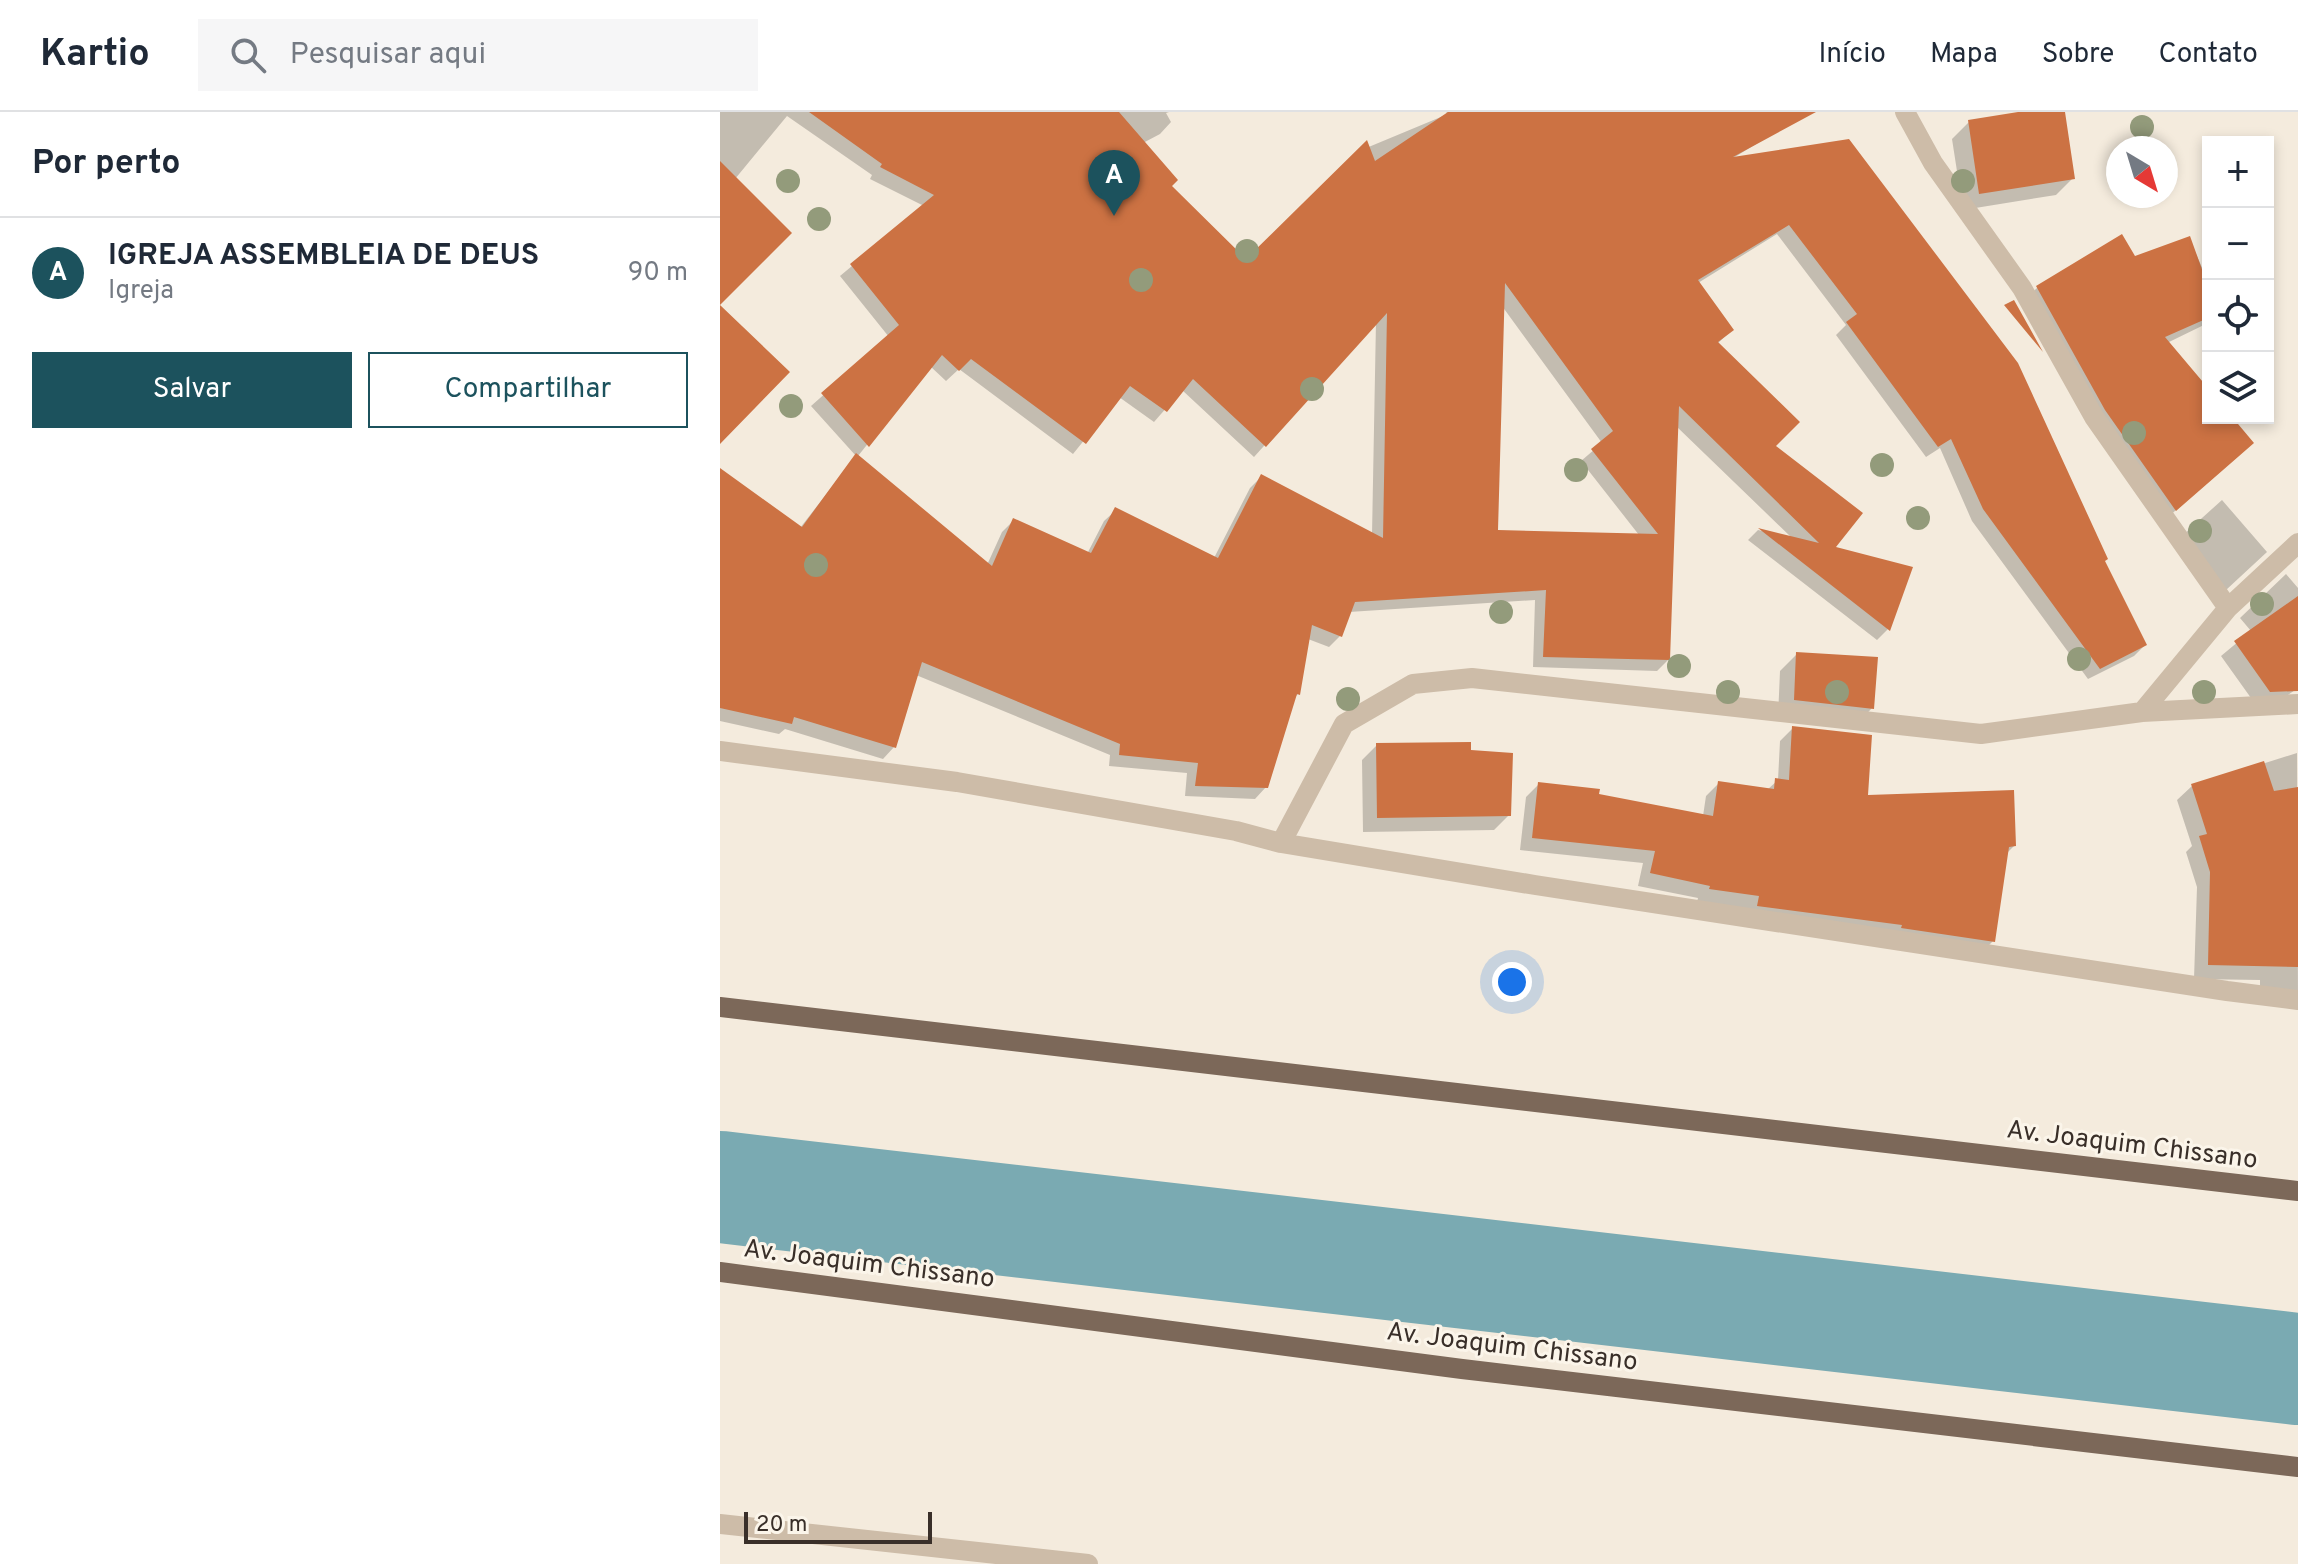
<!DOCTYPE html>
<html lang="pt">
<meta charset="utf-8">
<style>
:root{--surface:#fff;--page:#f6f6f7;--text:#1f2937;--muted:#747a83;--line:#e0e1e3;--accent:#1c525d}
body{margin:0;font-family:Overpass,sans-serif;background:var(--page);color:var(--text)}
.controls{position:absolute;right:24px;top:24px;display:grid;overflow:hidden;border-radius:0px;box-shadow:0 4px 12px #0003}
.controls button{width:72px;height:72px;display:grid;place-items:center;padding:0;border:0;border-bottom:2px solid var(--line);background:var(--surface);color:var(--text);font:40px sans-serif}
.compass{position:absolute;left:1386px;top:24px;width:72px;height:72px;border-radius:50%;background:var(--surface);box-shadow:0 4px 12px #0003;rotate:142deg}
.scale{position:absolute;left:24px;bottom:20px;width:188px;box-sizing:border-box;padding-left:8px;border:4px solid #392f29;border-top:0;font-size:22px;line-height:28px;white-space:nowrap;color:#392f29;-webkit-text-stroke:6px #fbf5ea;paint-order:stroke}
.you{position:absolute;left:792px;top:870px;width:28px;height:28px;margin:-20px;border:6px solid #fff;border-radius:50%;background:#1a73e8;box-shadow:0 0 0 12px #1a73e833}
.badge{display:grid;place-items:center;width:52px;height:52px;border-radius:50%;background:var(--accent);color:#fff;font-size:26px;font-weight:700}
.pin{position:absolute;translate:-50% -66px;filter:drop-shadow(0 2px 4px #0008)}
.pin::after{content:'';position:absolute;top:42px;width:28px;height:24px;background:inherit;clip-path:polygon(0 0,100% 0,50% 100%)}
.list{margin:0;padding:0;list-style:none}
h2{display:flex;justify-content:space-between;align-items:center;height:104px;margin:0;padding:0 32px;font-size:34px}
h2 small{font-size:26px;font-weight:400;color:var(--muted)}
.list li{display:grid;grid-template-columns:52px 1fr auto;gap:24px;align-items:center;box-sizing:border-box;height:112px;padding:0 32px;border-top:2px solid var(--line)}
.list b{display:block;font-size:30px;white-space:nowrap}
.list p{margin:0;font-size:26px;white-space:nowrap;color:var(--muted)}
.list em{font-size:26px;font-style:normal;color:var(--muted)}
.actions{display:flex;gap:16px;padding:24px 32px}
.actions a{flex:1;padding:18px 0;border:2px solid var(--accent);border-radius:0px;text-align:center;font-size:28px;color:var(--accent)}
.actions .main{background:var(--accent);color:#fff}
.icon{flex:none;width:44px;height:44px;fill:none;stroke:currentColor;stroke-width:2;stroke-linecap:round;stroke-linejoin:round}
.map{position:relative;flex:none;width:1578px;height:1452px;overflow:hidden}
header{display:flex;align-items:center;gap:48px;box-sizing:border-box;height:112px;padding:0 40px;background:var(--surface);border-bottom:2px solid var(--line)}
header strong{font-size:38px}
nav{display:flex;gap:44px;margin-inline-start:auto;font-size:28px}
.search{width:560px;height:72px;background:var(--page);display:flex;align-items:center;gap:20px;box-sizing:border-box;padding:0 28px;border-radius:0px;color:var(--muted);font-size:30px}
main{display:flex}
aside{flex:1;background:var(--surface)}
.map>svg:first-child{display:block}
.shadow{fill:#0003;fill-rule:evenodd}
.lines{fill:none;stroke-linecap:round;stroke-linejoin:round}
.river{stroke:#7aaab2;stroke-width:112}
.building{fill:#cc7243;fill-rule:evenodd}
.minor{stroke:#cdbca8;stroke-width:20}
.primary{stroke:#7c6859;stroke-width:20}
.tree{fill:#939b7b}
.labels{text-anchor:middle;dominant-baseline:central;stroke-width:6;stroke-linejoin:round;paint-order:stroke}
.street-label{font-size:26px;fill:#392f29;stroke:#fbf5ea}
</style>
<header>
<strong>Kartio</strong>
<div class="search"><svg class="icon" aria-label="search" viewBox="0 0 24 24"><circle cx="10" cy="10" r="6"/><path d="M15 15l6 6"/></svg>Pesquisar aqui</div>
<nav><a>Início</a><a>Mapa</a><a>Sobre</a><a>Contato</a></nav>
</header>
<main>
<aside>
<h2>Por perto<small></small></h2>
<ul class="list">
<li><span class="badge">A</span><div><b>IGREJA ASSEMBLEIA DE DEUS</b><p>Igreja</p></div><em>90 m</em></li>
</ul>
<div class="actions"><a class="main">Salvar</a><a>Compartilhar</a></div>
</aside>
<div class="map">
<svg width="1578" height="1452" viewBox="0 0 1578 1452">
<rect width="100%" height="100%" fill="#f4ebdd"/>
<path class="shadow" d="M 0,0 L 449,0 L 446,1 L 451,10 L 440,22 L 423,31 L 449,74 L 526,150 L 639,39 L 728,2 L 726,0 L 1088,0 L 1010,48 L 1383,449 L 1425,533 L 1414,544 L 1368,567 L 1252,409 L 1220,336 L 1206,345 L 1116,223 L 1126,213 L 1057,122 L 978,171 L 1012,218 L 997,232 L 1053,335 L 1112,437 L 1168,517 L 1157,528 L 1028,428 L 1038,418 L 1072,426 L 956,314 L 948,548 L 937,559 L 813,555 L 815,488 L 629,500 L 620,524 L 609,535 L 588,527 L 578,582 L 574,586 L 546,675 L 535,687 L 465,684 L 467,661 L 389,654 L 390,643 L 196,563 L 174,635 L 163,647 L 65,617 L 59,622 L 0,609 L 0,359 L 80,416 L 136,344 L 91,294 L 169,225 L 120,164 L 204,94 L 150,67 L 152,63 L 67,4 L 15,67 L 0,190 ZM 782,194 L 882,331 L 861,349 L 919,423 L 776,420 ZM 656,209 L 652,423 L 541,365 L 530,376 L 494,446 L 396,398 L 384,409 L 367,442 L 293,409 L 282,420 L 267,453 L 138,344 L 210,254 L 226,269 L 239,257 L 353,342 L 399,285 L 434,310 L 462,278 L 534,345 Z
M 1311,0 L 1343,0 L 1353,66 L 1336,83 L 1243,98 L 1232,27 L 1249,10 Z
M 1469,126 L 1488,169 L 1488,211 L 1447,231 L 1488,279 L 1488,306 L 1511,306 L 1517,345 L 1440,412 L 1302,190 L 1317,176 L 1414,147 Z
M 1502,388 L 1547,440 L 1506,478 L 1462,424 Z
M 1566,462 L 1578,476 L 1578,576 L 1555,592 L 1536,593 L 1501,544 L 1531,519 L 1520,506 Z
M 1077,542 L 1152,596 L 1136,613 L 1058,605 L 1060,559 Z
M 1073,616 L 1146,686 L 1294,734 L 1286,742 L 1273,829 L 1260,842 L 977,790 L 978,786 L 918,774 L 923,751 L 800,738 L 806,685 L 819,672 L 983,704 L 986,684 L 999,671 L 1047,678 L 1058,668 L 1060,629 Z
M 657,633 L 749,640 L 789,703 L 774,718 L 643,720 L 642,648 Z
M 1577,641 L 1578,885 L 1540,885 L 1540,868 L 1474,867 L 1477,775 L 1466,740 L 1472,734 L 1457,688 L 1472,674 Z"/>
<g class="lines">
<path class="river" d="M 0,1075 L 1578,1257"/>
</g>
<path class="building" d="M 89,0 L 399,0 L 458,68 L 452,74 L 526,147 L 647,28 L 655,49 L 728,0 L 1096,0 L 1013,45 L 1129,27 L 1298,251 L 1388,447 L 1385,449 L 1427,533 L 1380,557 L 1263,397 L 1231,327 L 1218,335 L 1126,210 L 1137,202 L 1069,113 L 978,168 L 1014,218 L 998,230 L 1080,310 L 1056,334 L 1143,401 L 1116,435 L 1193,455 L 1170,519 L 1038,416 L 1099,431 L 959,294 L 950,548 L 823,545 L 826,478 L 635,490 L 622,525 L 592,513 L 580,583 L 577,582 L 548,676 L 475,674 L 478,651 L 399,643 L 400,632 L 202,550 L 176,636 L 74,605 L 72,612 L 0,596 L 0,356 L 82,415 L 136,341 L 272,454 L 293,406 L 371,441 L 395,395 L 498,446 L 541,362 L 663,426 L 667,201 L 546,335 L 473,267 L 447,300 L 410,274 L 366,332 L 251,247 L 239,259 L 222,243 L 149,335 L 101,281 L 179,213 L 130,152 L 214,83 L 160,55 L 162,52 ZM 785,171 L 893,319 L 871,337 L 938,422 L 778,418 Z
M 1298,0 L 1345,0 L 1355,67 L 1259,82 L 1248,8 Z
M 0,49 L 72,121 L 0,193 L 70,260 L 0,332 Z
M 1402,122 L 1415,144 L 1470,124 L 1488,174 L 1488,206 L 1445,225 L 1488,276 L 1488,306 L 1513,306 L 1534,331 L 1456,399 L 1385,298 L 1316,174 Z
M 1294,188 L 1323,240 L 1284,193 Z
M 1578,484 L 1578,579 L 1550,580 L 1514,529 Z
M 1076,540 L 1158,545 L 1154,597 L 1074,588 Z
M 1072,614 L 1152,623 L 1148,683 L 1294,678 L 1296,734 L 1289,735 L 1275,830 L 1181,816 L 1182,813 L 1037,794 L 1039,784 L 989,777 L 990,774 L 930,761 L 935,739 L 812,726 L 818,670 L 880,677 L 879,682 L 993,704 L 998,669 L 1054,677 L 1055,666 L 1069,668 Z
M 751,630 L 751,638 L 793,641 L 791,704 L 657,706 L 656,631 Z
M 1544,649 L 1554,679 L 1578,675 L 1578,855 L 1488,853 L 1490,760 L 1479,724 L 1487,722 L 1471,672 Z"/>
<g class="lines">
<path class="minor" d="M 1185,0 L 1213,51 L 1302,176 L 1374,305 L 1508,496
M 1422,600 L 1508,496 L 1578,431
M 0,639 L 237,670 L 516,719 L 561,731 L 815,773 L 1507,879 L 1578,888
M 561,731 L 624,612 L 693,572 L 752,566 L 1261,622 L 1422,600 L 1578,592
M 0,1412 L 368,1452"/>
<path class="primary" d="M 0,895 L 1578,1079
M 0,1160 L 742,1257 L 1578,1355"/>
</g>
<g class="tree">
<circle cx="1422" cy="15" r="12"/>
<circle cx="68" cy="69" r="12"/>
<circle cx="1243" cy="69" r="12"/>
<circle cx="99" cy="107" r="12"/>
<circle cx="527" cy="139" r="12"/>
<circle cx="421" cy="168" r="12"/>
<circle cx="592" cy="277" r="12"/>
<circle cx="71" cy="294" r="12"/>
<circle cx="1414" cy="321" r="12"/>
<circle cx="1162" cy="353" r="12"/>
<circle cx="856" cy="358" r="12"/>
<circle cx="1198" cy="406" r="12"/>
<circle cx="1480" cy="419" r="12"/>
<circle cx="96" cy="453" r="12"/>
<circle cx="1542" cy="492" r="12"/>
<circle cx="781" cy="500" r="12"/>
<circle cx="1359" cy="547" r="12"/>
<circle cx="959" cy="554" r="12"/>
<circle cx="1008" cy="580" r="12"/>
<circle cx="1117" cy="580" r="12"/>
<circle cx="1484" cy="580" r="12"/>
<circle cx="628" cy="587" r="12"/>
</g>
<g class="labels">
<g class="street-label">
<text transform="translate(1412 1034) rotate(7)">Av. Joaquim Chissano</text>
<text transform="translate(149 1153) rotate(7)">Av. Joaquim Chissano</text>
<text transform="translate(792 1236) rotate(7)">Av. Joaquim Chissano</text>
</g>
</g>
</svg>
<div class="controls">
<button>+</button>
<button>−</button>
<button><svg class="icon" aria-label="locate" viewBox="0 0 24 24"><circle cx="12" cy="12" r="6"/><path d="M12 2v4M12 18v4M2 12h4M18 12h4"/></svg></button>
<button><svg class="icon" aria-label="layers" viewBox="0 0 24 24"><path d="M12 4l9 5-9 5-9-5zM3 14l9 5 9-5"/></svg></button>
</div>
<svg class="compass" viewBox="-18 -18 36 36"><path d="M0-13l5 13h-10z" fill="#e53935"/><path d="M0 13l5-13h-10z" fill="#747a83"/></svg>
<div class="scale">20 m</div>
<div class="you"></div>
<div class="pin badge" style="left:394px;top:104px">A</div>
</div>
</main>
